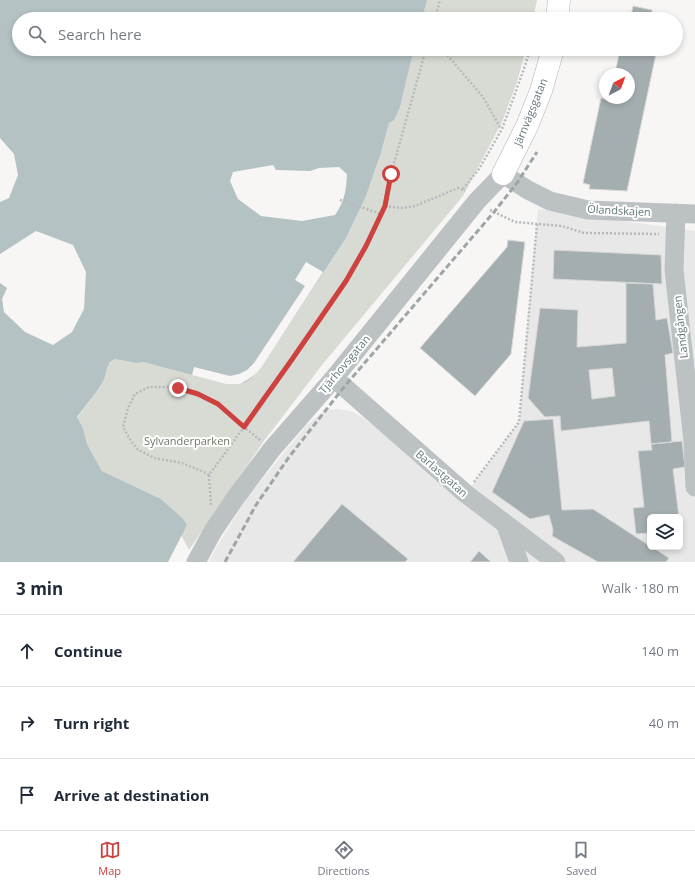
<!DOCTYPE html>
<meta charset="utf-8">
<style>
:root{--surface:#fff;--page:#f2f2f3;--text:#1f2937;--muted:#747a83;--line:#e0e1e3;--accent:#cd413e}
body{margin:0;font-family:"Open Sans",sans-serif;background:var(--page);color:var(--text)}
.controls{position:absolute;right:12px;bottom:12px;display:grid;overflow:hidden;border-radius:6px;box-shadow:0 2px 6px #0003}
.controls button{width:36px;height:36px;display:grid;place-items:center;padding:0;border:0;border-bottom:1px solid var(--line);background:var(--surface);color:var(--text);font:20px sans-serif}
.compass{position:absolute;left:599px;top:68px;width:36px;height:36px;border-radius:50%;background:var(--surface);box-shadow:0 2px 6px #0003;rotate:41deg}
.stop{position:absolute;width:12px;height:12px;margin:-9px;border:3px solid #cd413e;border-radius:50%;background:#fff}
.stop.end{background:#cd413e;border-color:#fff;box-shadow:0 1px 4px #0008}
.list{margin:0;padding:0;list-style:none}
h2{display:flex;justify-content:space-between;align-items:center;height:52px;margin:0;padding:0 16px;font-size:17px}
h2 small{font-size:13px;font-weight:400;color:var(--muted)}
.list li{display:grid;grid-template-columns:26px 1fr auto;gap:12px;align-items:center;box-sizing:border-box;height:72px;padding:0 16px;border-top:1px solid var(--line)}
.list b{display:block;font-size:15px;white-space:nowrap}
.list em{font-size:13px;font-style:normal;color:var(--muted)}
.icon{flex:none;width:22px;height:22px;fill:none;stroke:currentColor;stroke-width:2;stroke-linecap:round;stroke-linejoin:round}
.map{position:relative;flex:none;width:695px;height:562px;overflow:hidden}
.search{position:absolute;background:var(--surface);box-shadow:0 2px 6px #0003;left:12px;right:12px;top:12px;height:44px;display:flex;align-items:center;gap:10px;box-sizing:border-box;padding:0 14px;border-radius:22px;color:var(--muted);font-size:15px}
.sheet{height:268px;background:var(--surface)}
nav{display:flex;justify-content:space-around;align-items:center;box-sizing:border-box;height:56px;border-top:1px solid var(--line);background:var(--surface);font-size:11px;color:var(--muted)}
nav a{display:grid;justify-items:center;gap:2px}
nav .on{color:var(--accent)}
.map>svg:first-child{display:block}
.built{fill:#e7e8e7;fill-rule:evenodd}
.green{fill:#d8dbd4}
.water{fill:#b4c2c3;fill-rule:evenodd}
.pier{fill:#f7f6f4}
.building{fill:#a4aeb0;stroke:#d8d8d7;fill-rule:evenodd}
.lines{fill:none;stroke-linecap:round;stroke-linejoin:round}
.major-casing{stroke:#b0b6b7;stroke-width:23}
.path{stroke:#b6babc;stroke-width:2.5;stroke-dasharray:2 2;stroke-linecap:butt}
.minor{stroke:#bcc1c3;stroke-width:19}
.major{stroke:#fff;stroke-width:22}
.rail{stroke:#9da5a7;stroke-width:3;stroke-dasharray:6 3;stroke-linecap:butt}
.route{stroke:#cd413e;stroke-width:5}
.labels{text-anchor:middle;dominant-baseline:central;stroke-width:4;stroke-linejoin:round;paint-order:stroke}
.street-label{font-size:11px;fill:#66777b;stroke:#fff}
.park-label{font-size:11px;fill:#6f7968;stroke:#fff}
</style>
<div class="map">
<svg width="695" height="562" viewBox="0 0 695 562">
<rect width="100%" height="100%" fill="#f7f6f4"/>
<path class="built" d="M 538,209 L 695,231 L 695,562 L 209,562 L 216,548 L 246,499 L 305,427 L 321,413 L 328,410 L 339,409 L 353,412 L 362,417 L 466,494 L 519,422 ZM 650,517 L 680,517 L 680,547 L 650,547 Z"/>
<path class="green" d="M 427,0 L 537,0 L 533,19 L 422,19 Z
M 414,49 L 526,49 L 517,82 L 502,122 L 463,196 L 322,365 L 264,441 L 189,550 L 181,535 L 187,525 L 161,499 L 102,471 L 87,444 L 83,428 L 77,418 L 97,391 L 104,380 L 107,368 L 110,362 L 116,359 L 136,363 L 143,362 L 226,384 L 254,376 L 261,368 L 346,238 L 366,196 L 381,153 L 389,123 L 400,107 Z"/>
<path class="water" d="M 0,0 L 427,0 L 422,19 L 19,19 L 19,49 L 414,49 L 400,107 L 394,120 L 389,123 L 381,153 L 366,196 L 346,238 L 261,368 C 255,374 249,382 240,384 C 236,384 230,384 226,384 L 143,362 L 136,363 L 115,359 L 110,362 L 107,368 L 104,380 L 97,391 L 77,417 L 83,428 L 87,444 L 102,471 L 161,499 L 183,519 L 187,525 L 168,562 L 0,562 L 0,283 L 7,288 L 2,299 L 4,312 L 25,332 L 53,345 L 72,332 L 84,309 L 86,272 L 73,245 L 36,231 L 0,254 L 0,202 L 9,198 L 18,175 L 14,154 L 0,138 ZM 273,165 L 276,170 L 310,171 L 319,168 L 339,167 L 347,174 C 346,191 345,200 335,215 L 302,221 L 261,216 L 238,199 L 230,181 L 233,172 Z"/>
<path class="pier" d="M 306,262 L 323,272 L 261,368 L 254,375 L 247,380 L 240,384 L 226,384 L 192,375 L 194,367 L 230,376 L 239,374 L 247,370 L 254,363 L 305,286 L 295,280 Z"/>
<path class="building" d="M 633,6 L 652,10 L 653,19 L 626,19 L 627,15 L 631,16 Z
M 620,49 L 657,49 L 627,191 L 589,189 L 590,185 L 583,183 L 601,98 L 610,100 L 610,98 L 629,98 L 629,74 L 615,74 Z
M 508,240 L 525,242 L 511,354 L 475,396 L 420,348 L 507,247 Z
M 554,250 L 661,255 L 662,284 L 553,279 Z
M 626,283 L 653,284 L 656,320 L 667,318 L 673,353 L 665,355 L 672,442 L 651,444 L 649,421 L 561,431 L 560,416 L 545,417 L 528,398 L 540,308 L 578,310 L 577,347 L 626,343 ZM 612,368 L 615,396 L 592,399 L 589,370 Z
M 553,419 L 562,510 L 593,509 L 650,546 L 650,547 L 652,547 L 669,558 L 666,562 L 598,562 L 552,536 L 553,530 L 549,515 L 530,519 L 492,492 L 524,421 Z
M 682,441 L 685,467 L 673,469 L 679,517 L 650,517 L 650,533 L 636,534 L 633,508 L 644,507 L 638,451 L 652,450 L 651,444 Z
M 342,504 L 408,559 L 405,562 L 293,562 Z
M 479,551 L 491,562 L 470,562 Z"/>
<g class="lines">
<g class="major-casing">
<path id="major" d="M 557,19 L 559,0
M 503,174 L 527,126 L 541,91 L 553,49"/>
</g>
<path class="path" d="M 435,19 L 440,0
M 442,49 L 483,97 L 501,129
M 463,189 L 479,169 L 502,129 L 525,66 L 530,49
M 340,200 L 381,214
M 385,206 L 402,208 L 415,206 L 458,188 L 463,190 L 465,191
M 490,210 L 515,222 L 562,226 L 584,233 L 659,234
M 260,440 L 244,427 L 209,475 L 204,472 L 182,463 L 154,458 L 137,449 L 129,438 L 123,427 L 128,408 L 135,394 L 149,387 L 177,387 L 198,394 L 218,404 L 244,427 L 293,358 L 346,281 L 366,247 L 377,225 L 385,206 L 391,174 L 426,49
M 209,475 L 211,505
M 474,482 L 519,422 L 537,224"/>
<path class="minor" d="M 676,213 L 674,270 L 693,441 L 695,487
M 334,378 L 466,494 L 556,562
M 505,523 L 519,562
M 196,562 L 213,531 L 236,497 L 272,449 L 334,378 L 477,201 L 503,174 L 517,183 L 528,190 L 550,201 L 588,210 L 695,214"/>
<use href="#major" class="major"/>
<path class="rail" d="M 225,562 L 256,505 L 289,457 L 344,387 L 494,212 L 517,183 L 537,152"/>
</g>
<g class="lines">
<path class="route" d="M 178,388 L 198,394 L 218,404 L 244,427 L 293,358 L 346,281 L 366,246 L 385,206 L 391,174"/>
</g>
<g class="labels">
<g class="street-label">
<text transform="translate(530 112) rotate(-68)">Järnvägsgatan</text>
<text transform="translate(619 210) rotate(3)">Ölandskajen</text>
<text transform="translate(680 327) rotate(-96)">Landgången</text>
<text transform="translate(344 364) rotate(-50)">Tjärhovsgatan</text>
<text transform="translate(442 473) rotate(41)">Barlastgatan</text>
</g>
<g class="park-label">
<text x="187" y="440">Sylvanderparken</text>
</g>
</g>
</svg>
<div class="controls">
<button><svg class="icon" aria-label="layers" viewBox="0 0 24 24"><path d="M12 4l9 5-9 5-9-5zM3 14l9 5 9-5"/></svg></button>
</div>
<svg class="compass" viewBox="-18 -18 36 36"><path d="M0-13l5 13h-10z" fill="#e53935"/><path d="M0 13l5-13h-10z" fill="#747a83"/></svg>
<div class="stop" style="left:391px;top:174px"></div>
<div class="stop end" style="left:178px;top:388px"></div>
<div class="search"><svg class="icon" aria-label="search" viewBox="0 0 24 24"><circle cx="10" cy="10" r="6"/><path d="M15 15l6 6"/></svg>Search here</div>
</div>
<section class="sheet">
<h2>3 min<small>Walk · 180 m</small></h2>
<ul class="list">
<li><svg class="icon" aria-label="ahead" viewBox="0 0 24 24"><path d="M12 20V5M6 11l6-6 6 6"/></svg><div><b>Continue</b></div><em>140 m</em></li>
<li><svg class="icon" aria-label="right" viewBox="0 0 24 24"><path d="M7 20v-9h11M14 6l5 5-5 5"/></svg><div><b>Turn right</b></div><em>40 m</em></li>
<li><svg class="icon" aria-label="arrive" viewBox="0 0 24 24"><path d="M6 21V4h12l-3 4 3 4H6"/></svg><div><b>Arrive at destination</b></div></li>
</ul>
</section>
<nav>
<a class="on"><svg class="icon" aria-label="map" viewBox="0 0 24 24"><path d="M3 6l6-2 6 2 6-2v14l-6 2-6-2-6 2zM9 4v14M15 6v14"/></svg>Map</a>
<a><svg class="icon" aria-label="directions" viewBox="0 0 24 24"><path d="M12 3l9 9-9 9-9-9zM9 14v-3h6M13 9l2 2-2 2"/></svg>Directions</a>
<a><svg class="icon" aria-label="saved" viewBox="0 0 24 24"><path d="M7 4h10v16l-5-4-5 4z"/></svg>Saved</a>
</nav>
